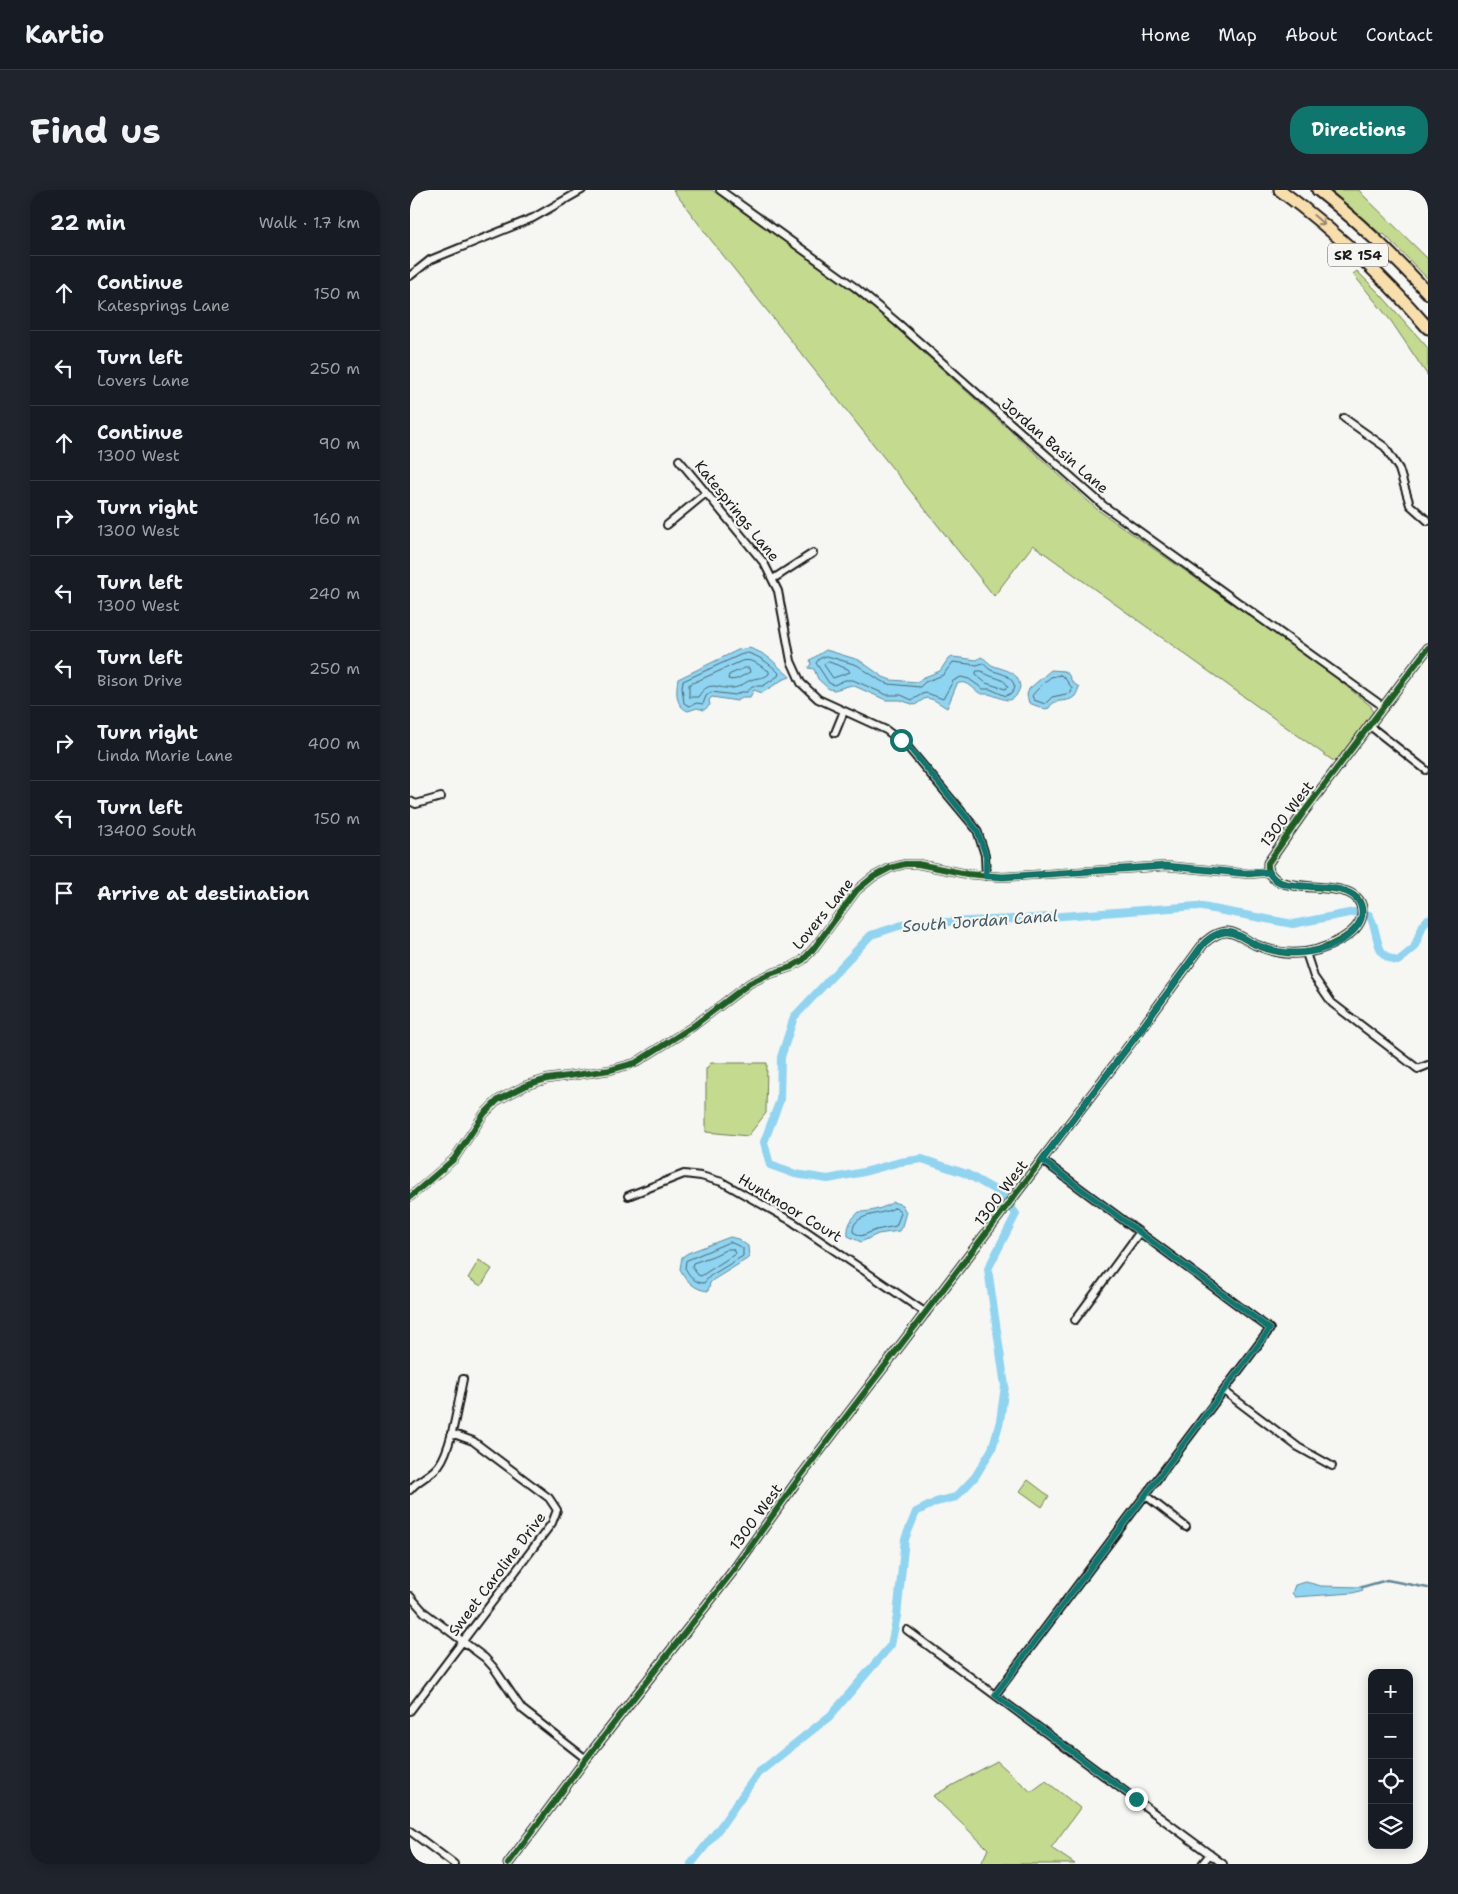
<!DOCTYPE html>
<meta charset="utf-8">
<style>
:root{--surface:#171b24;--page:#20242c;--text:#f1f3f6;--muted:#9ea1a6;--line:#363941;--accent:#0f766e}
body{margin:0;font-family:"Shantell Sans",sans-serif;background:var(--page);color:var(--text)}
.controls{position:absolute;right:15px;bottom:15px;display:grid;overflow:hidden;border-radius:10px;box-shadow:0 2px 12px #0003}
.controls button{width:45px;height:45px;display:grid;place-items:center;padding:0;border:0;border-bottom:1px solid var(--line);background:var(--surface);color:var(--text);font:25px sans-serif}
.stop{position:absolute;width:15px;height:15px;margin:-11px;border:4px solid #0f766e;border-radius:50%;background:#fff}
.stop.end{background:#0f766e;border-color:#fff;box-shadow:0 1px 5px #0008}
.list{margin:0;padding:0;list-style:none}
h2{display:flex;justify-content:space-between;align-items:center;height:65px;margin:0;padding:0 20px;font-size:21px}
h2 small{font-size:16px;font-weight:400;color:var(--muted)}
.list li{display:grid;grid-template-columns:32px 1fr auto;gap:15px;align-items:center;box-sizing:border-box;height:75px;padding:0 20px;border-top:1px solid var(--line)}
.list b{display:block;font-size:19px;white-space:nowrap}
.list p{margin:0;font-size:16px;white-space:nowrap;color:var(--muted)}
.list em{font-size:16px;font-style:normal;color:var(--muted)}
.icon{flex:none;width:28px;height:28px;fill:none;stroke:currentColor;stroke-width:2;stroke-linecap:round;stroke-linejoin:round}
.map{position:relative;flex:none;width:1018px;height:1674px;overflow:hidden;border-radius:20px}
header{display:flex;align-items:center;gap:30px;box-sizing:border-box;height:70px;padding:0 25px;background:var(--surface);border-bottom:1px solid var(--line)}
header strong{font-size:24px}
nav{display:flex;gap:28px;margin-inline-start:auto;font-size:18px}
.intro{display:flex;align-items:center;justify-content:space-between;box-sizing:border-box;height:120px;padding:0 30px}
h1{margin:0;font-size:35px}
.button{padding:12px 22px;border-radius:20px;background:var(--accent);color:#fff;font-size:18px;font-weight:700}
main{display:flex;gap:30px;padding:0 30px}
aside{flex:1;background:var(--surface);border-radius:20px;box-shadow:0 2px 12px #0003}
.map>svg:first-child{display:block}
.green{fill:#c3da8f;stroke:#707b56}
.water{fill:#8fd4f1;stroke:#618a9c}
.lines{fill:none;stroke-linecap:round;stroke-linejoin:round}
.shore{stroke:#4a6671;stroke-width:1}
.stream{stroke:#618a9c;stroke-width:2.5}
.canal{stroke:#8fd4f1;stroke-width:8}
.minor-casing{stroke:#1c1c1c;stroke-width:10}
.tertiary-casing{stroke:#1c1c1c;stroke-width:11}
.motorway-casing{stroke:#1c1c1c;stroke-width:15}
.minor{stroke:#f6f6f2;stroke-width:6}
.tertiary{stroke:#f6f6f2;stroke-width:8}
.motorway{stroke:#f8deab;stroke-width:11}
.cycleway-casing{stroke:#f6f6f2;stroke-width:9}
.cycleway{stroke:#1b5e20;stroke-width:6}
.oneway{stroke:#95876b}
.route{stroke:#0f766e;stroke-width:6}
.labels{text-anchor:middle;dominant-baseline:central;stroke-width:4.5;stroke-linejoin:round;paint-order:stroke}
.shield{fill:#f6f6f2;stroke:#5d5d5c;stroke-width:1}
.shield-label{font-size:14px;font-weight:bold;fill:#1c1c1c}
.street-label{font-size:15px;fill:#1c1c1c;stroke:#f6f6f2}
.water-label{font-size:16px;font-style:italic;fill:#445c67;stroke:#f6f6f2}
</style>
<header>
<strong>Kartio</strong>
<nav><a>Home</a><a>Map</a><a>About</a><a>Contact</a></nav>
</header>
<div class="intro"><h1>Find us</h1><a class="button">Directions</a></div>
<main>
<aside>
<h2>22 min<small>Walk · 1.7 km</small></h2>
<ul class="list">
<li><svg class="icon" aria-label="ahead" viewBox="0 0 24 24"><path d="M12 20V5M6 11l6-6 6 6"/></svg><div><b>Continue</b><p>Katesprings Lane</p></div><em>150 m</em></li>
<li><svg class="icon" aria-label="left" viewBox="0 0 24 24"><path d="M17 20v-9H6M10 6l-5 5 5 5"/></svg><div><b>Turn left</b><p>Lovers Lane</p></div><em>250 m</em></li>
<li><svg class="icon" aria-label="ahead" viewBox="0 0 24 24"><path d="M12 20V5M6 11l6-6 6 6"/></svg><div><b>Continue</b><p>1300 West</p></div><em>90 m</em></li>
<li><svg class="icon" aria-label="right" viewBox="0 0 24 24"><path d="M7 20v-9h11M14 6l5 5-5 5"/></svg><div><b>Turn right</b><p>1300 West</p></div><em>160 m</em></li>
<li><svg class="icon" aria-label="left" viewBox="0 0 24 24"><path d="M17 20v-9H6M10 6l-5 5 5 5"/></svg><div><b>Turn left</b><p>1300 West</p></div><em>240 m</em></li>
<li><svg class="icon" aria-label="left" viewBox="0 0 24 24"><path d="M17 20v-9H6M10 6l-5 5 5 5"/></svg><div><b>Turn left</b><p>Bison Drive</p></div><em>250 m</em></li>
<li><svg class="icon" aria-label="right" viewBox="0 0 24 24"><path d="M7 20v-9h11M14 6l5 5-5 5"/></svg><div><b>Turn right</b><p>Linda Marie Lane</p></div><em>400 m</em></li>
<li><svg class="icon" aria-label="left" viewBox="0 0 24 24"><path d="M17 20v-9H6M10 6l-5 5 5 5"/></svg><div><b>Turn left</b><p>13400 South</p></div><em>150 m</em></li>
<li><svg class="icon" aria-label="arrive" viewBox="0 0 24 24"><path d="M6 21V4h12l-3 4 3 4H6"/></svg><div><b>Arrive at destination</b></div></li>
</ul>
</aside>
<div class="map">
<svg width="1018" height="1674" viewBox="0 0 1018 1674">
<rect width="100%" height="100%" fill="#f6f6f2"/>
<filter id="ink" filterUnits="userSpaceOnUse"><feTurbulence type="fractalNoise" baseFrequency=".02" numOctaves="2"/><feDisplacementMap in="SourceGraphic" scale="10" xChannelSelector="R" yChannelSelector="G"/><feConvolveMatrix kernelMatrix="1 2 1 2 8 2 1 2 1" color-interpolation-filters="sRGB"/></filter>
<g filter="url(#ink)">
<path class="green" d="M 263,0 L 302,0 L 427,89 L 472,125 L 688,320 L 910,475 L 961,516 L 963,522 L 927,571 L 922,570 L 623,355 L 584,406 L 301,50 Z
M 920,0 L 949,0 L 952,4 L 1018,69 L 1018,89 L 974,44 L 972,45 Z
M 947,81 L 971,105 L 1018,158 L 1018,186 L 981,131 L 943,84 Z
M 301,873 L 357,873 L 356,923 L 338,946 L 296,942 L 296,879 Z
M 69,1070 L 82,1079 L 71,1096 L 58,1088 Z
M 618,1290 L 639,1306 L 632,1317 L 610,1301 Z
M 587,1571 L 621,1602 L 636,1591 L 670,1618 L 641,1658 L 665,1674 L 571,1674 L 578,1659 L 523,1606 Z"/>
<path class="water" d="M 339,458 C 352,462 361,468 370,478 C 374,482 377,483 380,487 L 372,490 L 352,503 L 344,500 L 340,507 L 332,507 L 327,511 L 302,507 L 299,510 L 300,515 L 294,520 L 287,518 L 278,521 C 265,516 266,501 268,489 L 328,460 Z
M 416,460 L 449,470 L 473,487 L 481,490 L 508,492 L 512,488 L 530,481 L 538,469 L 543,467 L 567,470 L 571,467 C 576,469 580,475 584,476 C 597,481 608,481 610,497 C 603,519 593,507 578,504 C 577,504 572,504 571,504 C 562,499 558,489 547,494 L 537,518 L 524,510 L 517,508 L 514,509 L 505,515 L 490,510 L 476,510 L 442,495 L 424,500 L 419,499 L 408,489 L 404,479 L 398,478 L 401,474 L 400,470 Z
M 641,480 L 654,481 L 658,484 L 663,493 L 669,497 C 668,500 667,503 665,506 C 658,514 644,507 639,518 L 635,519 L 619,513 L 617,505 L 619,499 Z
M 483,1012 L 492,1015 L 496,1022 L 492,1036 L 489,1041 L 468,1044 L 451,1052 L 438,1046 C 437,1035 441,1029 449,1022 C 460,1022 475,1018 483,1012 Z
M 320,1047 L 328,1049 L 338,1056 L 339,1067 L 337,1069 L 303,1090 L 300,1093 L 298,1101 C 285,1100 276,1091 270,1079 L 272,1067 L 278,1063 Z
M 896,1392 L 911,1396 L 952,1397 L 953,1400 L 943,1403 L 885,1407 L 882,1403 L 885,1395 Z"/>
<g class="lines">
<path class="shore" d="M 338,463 C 351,467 360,474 369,483 L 368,486 L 353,496 L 342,496 L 337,502 L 331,502 L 325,505 L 301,502 L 296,506 L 293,514 L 287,513 L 279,516 L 274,513 L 272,497 L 273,491 L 330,465 Z
M 417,466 L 447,475 L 471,491 L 479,494 L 510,497 L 515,492 L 533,485 L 543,472 L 567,475 L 573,473 C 576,476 579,480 583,481 C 593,484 601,485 605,497 L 603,502 L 596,506 L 580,499 L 573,499 L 559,489 L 551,487 L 543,491 L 533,509 L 517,503 L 512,504 L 502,510 L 491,505 L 477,505 L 443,490 L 435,490 L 424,495 L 419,493 L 406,473 L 409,469 Z
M 332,471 C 344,468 349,476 359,481 L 359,484 C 353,489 348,487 341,490 C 335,492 331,497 323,498 C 307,500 300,488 288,507 L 279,507 L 279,495 Z
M 419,472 L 438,479 L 440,482 L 423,488 L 414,475 L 415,473 Z
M 335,478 L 339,478 L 340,482 C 333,485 326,492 318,489 L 319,485 Z
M 568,481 L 572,481 C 580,489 594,486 598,497 L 595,499 L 576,493 L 566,485 L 566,482 Z
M 650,485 L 654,487 L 662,498 L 661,503 L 642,507 L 635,514 L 624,510 L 622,506 C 624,502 638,489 641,487 C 644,486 647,486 650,485 Z
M 484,1018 L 488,1019 L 491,1023 L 486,1036 L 466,1040 L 451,1046 L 443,1042 C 442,1022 472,1026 484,1018 Z
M 320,1052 L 333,1058 L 333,1066 L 300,1086 L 294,1093 C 284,1093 280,1086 275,1078 L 276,1071 Z
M 318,1059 L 323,1059 L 325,1064 L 291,1086 L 288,1085 L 282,1077 L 283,1073 L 303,1066 Z"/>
<path class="stream" d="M 952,1397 L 977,1390 L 1018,1398"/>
<path class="canal" d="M 959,725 C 970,741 962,767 988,771 L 1004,758 L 1013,735 L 1018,729
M 281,1674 L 311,1636 L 348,1583 L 420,1526 L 481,1455 L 487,1426 L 495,1349 L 506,1322 L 526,1312 L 546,1307 L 565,1287 L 582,1259 L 590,1231 L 595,1196 L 578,1079 L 606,1024 L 592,1004 L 557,984 L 512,969 L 490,972 L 454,982 L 418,989 L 385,984 L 360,975 L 354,952 L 370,910 L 371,867 L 384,827 L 461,745 L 495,734 L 625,728 L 787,716 L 883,734 L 944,722"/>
<g class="minor-casing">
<path id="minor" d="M 310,0 L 446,98 L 489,134 L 694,316 L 974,517
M 0,86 L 20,70 L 123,28 L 172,0
M 934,228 L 975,257 L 989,279 L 1000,315 L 1018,331
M 269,270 L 354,373 L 368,401 L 381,471 L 391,493 L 408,509 L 476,540 L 496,555 L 567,640 L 575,665 L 576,686
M 257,335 L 296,303
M 363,389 L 403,363
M 960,536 L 1016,580
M 425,543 L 434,521
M 0,611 L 6,614 L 31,607
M 896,763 L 904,787 L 922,813 L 1008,879 L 1018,875
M 218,1006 L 274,984 L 291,986 L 312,992 L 383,1032 L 516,1123
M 0,1007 L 44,969 L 74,924 L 88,910 L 117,895 L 137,889 L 200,880 L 225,873 L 282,837 L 340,793 L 357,785 L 381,777 L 393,770 L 404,758 L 447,700 L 463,687 L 480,678 L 495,674 L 508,674 L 557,684 L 593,687 L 756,676 L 840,684 L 859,682
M 665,1130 L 729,1043
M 814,1201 L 888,1257 L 922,1276
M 0,1300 C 8,1289 21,1286 29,1275 C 42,1258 48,1212 53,1189
M 735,1305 L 776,1337
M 0,1406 L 14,1422 L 75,1468 L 84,1478 L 112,1519 L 176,1569
M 497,1440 L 813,1674
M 585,1505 L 860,1139 L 632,970
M 0,1521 L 142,1333 L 147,1320 L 139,1308 L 63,1251 L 41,1243
M 0,1641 L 44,1674
M 792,1674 L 800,1664"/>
</g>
<g class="tertiary-casing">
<path id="tertiary" d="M 98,1674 L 176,1569 L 323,1381 L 387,1291 L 724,849 L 794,753 C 801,747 809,741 818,742 C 828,743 837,751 846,755 C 874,767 903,766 930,750 C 939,745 950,737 952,725 C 957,677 854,716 858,673 L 893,623 L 1018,458"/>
</g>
<g class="motorway-casing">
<path id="motorway" d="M 870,0 C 925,41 974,87 1018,138
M 908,0 C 948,31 984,66 1018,103"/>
</g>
<use href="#minor" class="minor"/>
<use href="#tertiary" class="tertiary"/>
<use href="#motorway" class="motorway"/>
<g class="cycleway-casing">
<path id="cycleway" d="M 0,1007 L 44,969 L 74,924 L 88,910 L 117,895 L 137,889 L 200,880 L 225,873 L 282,837 L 340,793 L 357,785 L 381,777 L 393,770 L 404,758 L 447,700 L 463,687 L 480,678 L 495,674 L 508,674 L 557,684 L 593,687 L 756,676 L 840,684 L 859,682
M 98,1674 L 176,1569 L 323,1381 L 387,1291 L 724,849 L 794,753 C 801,747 809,741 818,742 C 828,743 837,751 846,755 C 874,767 903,766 930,750 C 939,745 950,737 952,725 C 957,677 854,716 858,673 L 893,623 L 1018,458"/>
</g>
<use href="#cycleway" class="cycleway"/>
</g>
<defs><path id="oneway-shaft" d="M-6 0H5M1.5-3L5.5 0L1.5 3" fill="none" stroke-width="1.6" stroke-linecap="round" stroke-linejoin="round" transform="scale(1.25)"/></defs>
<use class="oneway" href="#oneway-shaft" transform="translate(909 30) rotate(41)"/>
</g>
<g class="lines" filter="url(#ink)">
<path class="route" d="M 491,550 L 502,561 L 567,640 L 576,666 L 576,686 L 593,687 L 756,676 L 833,683 L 859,682 C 862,688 867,692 874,694 C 895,699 941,690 951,716 C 953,722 952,729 948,735 C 926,766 879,768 847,755 C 837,751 826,741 815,742 C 805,743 796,750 790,758 L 724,849 L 632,970 L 860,1139 L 585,1505 L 726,1609"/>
</g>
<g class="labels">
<rect class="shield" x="918" y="53.5" width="60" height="23" rx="4"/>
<g class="shield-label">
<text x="948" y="65">SR 154</text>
</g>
<g class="street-label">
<text transform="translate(645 256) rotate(41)">Jordan Basin Lane</text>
<text transform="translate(327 321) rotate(51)">Katesprings Lane</text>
<text transform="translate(877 624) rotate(-53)">1300 West</text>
<text transform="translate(413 724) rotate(-51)">Lovers Lane</text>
<text transform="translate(591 1003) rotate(-53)">1300 West</text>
<text transform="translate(380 1018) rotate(31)">Huntmoor Court</text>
<text transform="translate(346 1327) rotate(-54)">1300 West</text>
<text transform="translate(87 1384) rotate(-53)">Sweet Caroline Drive</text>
</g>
<g class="water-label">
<text transform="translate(570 731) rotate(-4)">South Jordan Canal</text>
</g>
</g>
</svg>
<div class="controls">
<button>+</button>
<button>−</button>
<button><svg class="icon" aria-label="locate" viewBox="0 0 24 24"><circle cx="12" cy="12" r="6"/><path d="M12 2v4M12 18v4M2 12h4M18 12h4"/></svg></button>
<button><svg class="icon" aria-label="layers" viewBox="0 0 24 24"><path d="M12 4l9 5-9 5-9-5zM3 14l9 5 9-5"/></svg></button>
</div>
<div class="stop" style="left:491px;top:550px"></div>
<div class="stop end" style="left:726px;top:1609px"></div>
</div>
</main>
